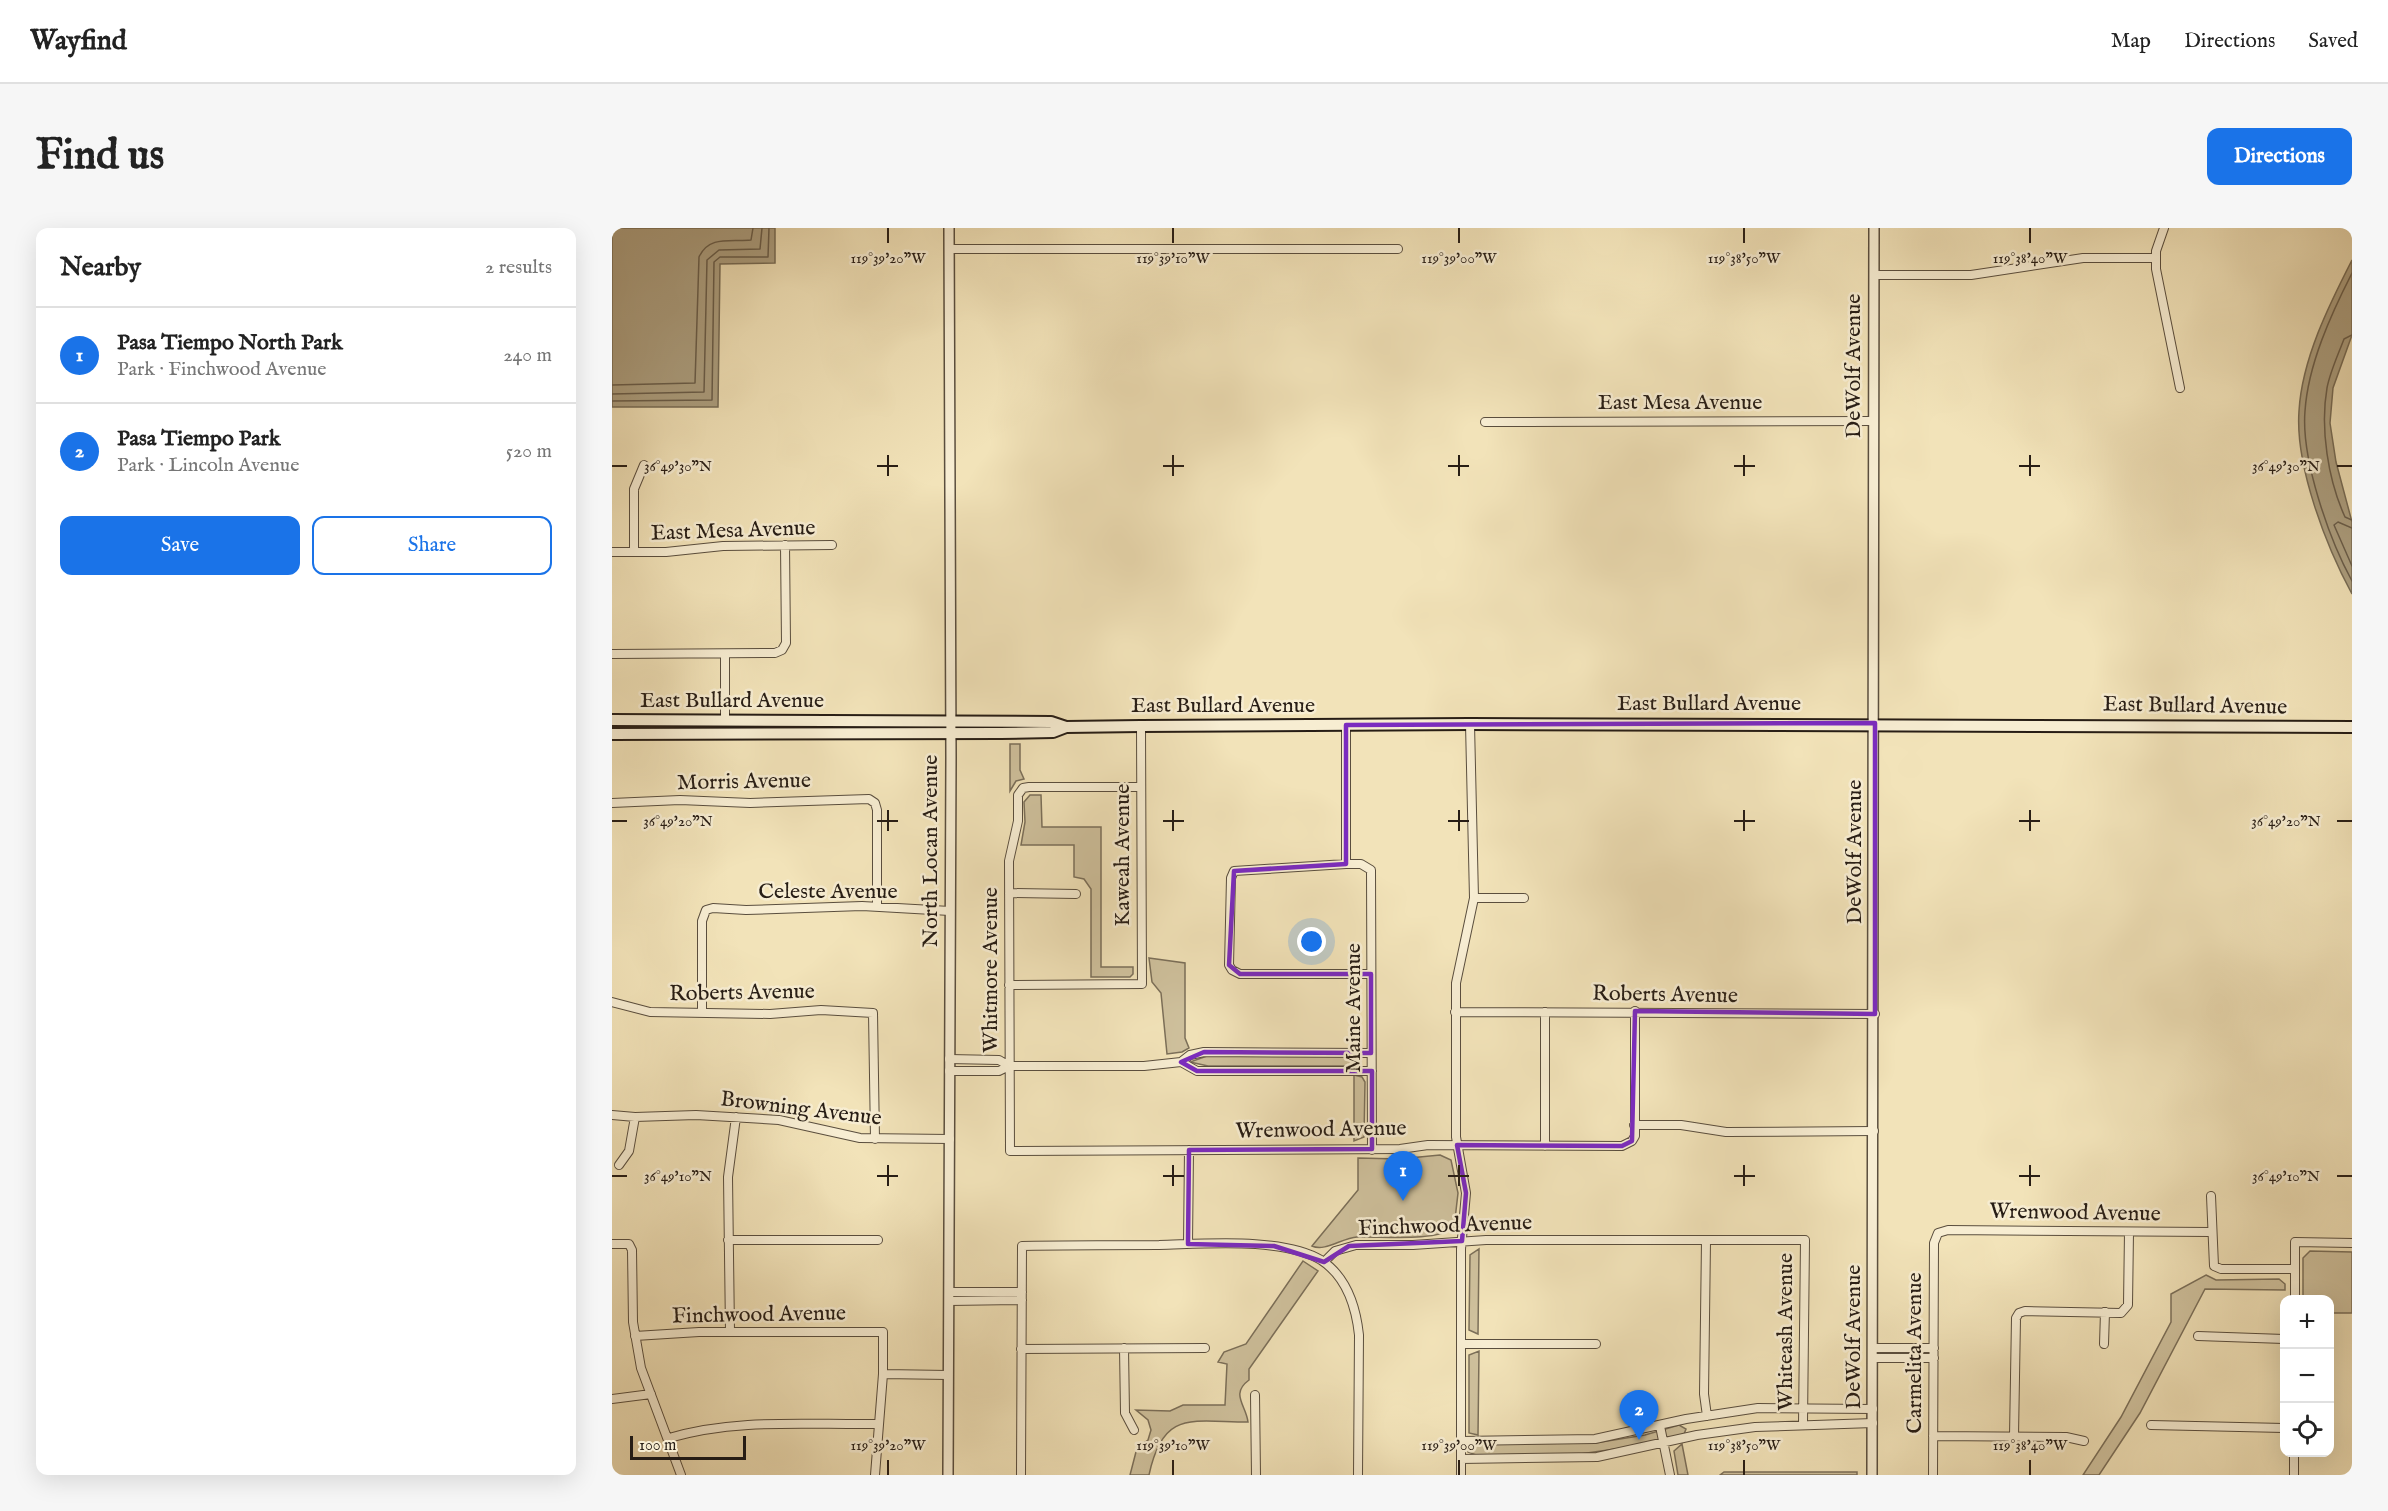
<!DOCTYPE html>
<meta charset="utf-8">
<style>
:root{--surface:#fff;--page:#f6f6f6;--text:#222;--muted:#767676;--line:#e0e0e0;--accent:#1a73e8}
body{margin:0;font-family:"IM FELL English",serif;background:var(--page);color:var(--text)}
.controls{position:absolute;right:18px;bottom:18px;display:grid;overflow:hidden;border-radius:12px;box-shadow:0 6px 24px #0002}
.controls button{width:54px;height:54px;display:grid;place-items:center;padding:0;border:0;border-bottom:2px solid var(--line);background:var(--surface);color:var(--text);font:30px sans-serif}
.scale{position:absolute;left:18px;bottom:15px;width:116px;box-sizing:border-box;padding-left:6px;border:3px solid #271d15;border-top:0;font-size:16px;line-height:21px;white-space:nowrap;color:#271d15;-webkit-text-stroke:4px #f7edd2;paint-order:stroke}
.you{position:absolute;left:700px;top:714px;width:21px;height:21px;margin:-15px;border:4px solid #fff;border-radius:50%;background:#1a73e8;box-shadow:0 0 0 9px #1a73e833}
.badge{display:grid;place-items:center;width:39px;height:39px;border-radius:50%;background:var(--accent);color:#fff;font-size:20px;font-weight:700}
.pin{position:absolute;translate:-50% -50px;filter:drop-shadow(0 2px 3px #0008)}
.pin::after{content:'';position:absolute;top:32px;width:21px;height:18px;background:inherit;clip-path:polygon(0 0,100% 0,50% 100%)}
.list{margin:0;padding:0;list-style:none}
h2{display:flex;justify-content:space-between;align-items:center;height:78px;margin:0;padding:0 24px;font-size:26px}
h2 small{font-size:20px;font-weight:400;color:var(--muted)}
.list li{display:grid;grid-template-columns:39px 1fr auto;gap:18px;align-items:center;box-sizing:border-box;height:96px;padding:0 24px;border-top:2px solid var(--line)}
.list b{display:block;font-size:22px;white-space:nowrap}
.list p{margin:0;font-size:20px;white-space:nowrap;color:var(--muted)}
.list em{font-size:20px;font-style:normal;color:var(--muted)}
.actions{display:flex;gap:12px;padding:18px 24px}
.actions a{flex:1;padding:14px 0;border:2px solid var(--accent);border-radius:12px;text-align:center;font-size:21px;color:var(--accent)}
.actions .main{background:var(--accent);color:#fff}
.icon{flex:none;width:33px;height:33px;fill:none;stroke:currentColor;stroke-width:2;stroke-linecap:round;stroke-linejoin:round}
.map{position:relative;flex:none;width:1740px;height:1247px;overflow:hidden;border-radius:12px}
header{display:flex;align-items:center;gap:36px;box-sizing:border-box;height:84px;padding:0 30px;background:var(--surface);border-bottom:2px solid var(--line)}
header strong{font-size:28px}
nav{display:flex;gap:33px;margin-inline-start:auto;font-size:21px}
.intro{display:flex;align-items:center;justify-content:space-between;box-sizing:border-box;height:144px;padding:0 36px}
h1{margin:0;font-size:42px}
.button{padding:15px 27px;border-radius:12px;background:var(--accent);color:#fff;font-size:21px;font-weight:700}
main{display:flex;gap:36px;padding:0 36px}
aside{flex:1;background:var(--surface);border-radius:12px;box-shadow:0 6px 24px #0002}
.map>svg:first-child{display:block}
.green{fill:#cfc19d;stroke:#7b6f59;stroke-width:1.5}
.water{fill:#ada081;stroke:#776c56;stroke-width:1.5}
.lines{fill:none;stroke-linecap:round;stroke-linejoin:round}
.shore{stroke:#6a5e4b;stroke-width:1.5}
.minor-casing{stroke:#5a4e3e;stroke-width:10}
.tertiary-casing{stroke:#5a4e3e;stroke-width:12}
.secondary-casing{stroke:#271d15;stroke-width:14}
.minor{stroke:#f7edd2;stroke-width:8}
.tertiary{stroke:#f7edd2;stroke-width:9}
.secondary{stroke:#f7edd2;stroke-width:10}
.marked{fill:none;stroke:#7b2cbf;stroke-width:4.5;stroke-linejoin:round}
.ticks{fill:none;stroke:#271d15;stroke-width:2}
.labels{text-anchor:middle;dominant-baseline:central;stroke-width:5;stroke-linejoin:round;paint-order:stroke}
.street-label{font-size:22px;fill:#271d15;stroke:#f7edd2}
.ticks-label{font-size:15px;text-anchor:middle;fill:#271d15;stroke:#f7edd2;stroke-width:5;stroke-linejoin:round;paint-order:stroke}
</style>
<header>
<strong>Wayfind</strong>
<nav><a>Map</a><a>Directions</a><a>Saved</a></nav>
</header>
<div class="intro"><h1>Find us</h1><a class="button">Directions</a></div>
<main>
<aside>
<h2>Nearby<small>2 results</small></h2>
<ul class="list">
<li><span class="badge">1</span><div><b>Pasa Tiempo North Park</b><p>Park · Finchwood Avenue</p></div><em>240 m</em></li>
<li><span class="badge">2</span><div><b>Pasa Tiempo Park</b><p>Park · Lincoln Avenue</p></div><em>520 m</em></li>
</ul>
<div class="actions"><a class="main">Save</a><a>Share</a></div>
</aside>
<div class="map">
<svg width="1740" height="1247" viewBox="0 0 1740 1247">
<rect width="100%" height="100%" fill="#f2e3b9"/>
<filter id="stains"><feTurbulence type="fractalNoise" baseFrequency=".00333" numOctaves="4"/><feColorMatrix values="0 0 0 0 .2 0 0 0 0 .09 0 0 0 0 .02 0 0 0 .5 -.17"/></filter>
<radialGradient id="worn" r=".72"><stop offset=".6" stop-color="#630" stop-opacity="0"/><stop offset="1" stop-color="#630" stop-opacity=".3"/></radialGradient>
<path class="green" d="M 398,516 L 408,516 L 408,542 L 412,551 L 404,553 L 398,563 Z
M 418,567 L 429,567 L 430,599 L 489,599 L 489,739 L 521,739 L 521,746 L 518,749 L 479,749 L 479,661 L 472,651 L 462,649 L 462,617 L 409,617 L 413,594 L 412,574 Z
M 537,730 L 573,735 L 573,810 L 577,820 L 570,824 L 555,826 L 549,765 L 540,754 Z
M 595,828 L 744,828 L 749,835 L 744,838 L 596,838 L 578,834 Z
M 742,847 L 750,849 L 753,854 L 752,909 L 742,913 Z
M 828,927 L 839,932 L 846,965 L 842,1000 C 823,1014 769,1008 745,1009 C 730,1010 713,1024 700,1018 L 746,962 L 746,930 L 787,931 Z
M 867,1021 L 866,1106 L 857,1102 L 858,1027 Z
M 1698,1023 L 1740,1024 L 1740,1085 L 1718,1085 L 1718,1072 L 1691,1071 L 1691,1030 Z
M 691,1033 L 706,1043 L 637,1141 L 637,1152 C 618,1166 634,1177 636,1194 C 580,1194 551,1181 537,1247 L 518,1247 L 525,1220 L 536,1212 L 539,1202 L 536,1192 L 524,1182 L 558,1183 L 571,1177 L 613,1177 L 615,1136 L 606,1134 L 612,1124 L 634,1116 Z
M 1594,1047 L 1604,1052 L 1667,1051 L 1673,1056 L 1673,1062 L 1593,1061 L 1528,1185 L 1487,1247 L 1471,1247 L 1509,1189 L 1559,1094 L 1559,1066 Z
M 867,1123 L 866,1207 L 857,1205 L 857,1127 Z
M 1067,1197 L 1074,1201 L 1072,1206 L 1031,1217 L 968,1226 L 864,1227 L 856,1224 L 856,1219 L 861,1216 L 983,1215 L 1033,1207 Z
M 1070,1216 L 1076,1247 L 1066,1247 L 1062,1223 Z
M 1112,1244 L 1245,1244 L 1245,1247 L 1108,1247 Z"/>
<path class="water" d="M 0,0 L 163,0 L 163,35 L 108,36 L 106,179 L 0,179 Z
M 1740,32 L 1740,107 L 1721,160 L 1718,195 L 1724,234 L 1740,294 L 1740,366 C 1714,318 1683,238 1687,183 C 1690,131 1717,77 1740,32 Z"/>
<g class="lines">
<path class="shore" d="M 1740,45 C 1719,86 1696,137 1693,183 C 1689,231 1717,311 1740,353
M 1740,107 L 1732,111 C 1726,127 1718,144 1715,160 C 1708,200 1716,252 1733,289 L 1740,292
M 0,157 L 83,155 L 87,29 C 97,7 119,14 139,12 L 141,0
M 0,166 L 92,164 L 95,32 L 107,22 L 148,21 L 150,0
M 0,173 L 100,172 L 102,34 L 108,29 L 156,29 L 157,0
M 1740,300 L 1726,294 L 1722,297 L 1740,338"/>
<g class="minor-casing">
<path id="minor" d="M 1552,0 L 1544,23 L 1544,41 L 1568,160
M 337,21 L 786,21
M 1262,47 L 1359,47 L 1471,30 L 1543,30
M 873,194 L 1262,193
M 0,324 L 54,324 L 111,318 L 220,317
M 22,324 L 22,261 L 32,237
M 0,426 L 163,425 L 170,422 L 174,415 L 173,317
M 113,492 L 113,426
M 529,559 L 417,559 L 411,560 L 406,567 L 406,593 L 397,633 L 398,923 L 788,921 L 816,917 L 1010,918 L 1020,913 L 1023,908 L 1023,783
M 0,575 L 68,572 L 138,575 L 257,571 L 263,575 L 265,582 L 265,679
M 734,636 L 734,497
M 397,665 L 464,666
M 862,670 L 912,670
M 759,746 L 628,746 L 620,742 L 617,737 L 619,650 L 622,643 L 734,636 L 749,636 L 759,642 L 760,922
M 397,757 L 530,756 L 529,498
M 0,774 L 38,784 L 158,786 L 209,782 L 261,785 L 263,911
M 90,783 L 90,693 L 94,682 L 101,680 L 134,682 L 250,678 L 338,683
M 843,784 L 1263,786
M 933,784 L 933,918
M 337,831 L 387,832 L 397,838
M 569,834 L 585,843 L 760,843
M 337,843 L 387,843 L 397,838 L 532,838 L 569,834 L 578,827 L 592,824 L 759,825
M 0,887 L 23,889 L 84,887 L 167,892 L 248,910 L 338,911
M 1022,897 L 1069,897 L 1114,904 L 1262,903
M 7,937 L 17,923 L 23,889
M 1599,968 L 1602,1038 L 1609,1041 L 1683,1041
M 116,1012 L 266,1012
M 1094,1013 L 1092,1166 L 1095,1188
M 0,1016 L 17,1016 L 20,1022 L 21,1094 L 29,1140 L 69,1247
M 576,1016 L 577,922
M 712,1034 L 723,1023 L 744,1017 L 801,1017 L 874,1012 L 1193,1012 L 1191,1196
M 337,1064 L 410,1064
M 1683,1072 L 1683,1014 L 1740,1015
M 337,1073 L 410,1072
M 118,1104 L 116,949 L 124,889
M 23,1108 L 87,1104 L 271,1104 L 271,1146 L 263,1247
M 1586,1108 L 1672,1111
M 849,1116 L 984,1116
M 1492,1116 L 1493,1084
M 512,1120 L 513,1185 L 522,1202
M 1261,1120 L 1322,1120
M 409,1121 L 593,1120
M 1261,1130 L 1322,1130
M 271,1146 L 336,1147
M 643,1167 L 644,1247
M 0,1171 L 39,1166
M 1539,1197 L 1672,1200
M 1048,1198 L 1058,1247
M 1321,1208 L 1454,1209 L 1472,1213
M 1402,1208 L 1404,1090 L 1407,1085 L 1413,1083 L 1509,1085 L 1516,1077 L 1517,1004
M 57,1210 C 124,1190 195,1197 265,1196
M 849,1213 L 983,1211 L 1074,1191 L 1146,1180 L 1261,1181
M 849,1231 L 985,1229 L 1085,1207 L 1143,1199 L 1261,1195
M 409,1247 L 410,1018 C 456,1017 502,1017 547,1017 C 592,1016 671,1009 709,1032 C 735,1049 744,1079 747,1107 L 746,1247
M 849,1247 L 849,1021 L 854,965 L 844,909 L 844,755 L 862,670 L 858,496
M 1321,1247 L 1322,1015 L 1326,1005 L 1336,1002 L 1599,1004
M 1682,1247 L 1682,1224"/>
</g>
<g class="tertiary-casing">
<path id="tertiary" d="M 336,1247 L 339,529 L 337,0
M 1260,1247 L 1262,0"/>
</g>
<g class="secondary-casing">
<path id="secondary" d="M 0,492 L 439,494 L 454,499
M 0,506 L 389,505 L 441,504 L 454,499 L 529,498 L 858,496 L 1740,499"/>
</g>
<use href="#minor" class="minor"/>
<use href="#tertiary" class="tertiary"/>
<use href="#secondary" class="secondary"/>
</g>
<path class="marked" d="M 1263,495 L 1263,786 L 1023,783 L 1020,913 L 1010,918 L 845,917 L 854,965 L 850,1013 L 737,1018 L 712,1034 L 662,1018 L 576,1016 L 577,922 L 760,921 L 760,843 L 585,843 L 569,834 L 592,824 L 759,825 L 759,746 L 628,746 L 617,737 L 622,643 L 734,636 L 734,497 Z"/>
<path class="ticks" d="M 276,0 L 276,15M 561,0 L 561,15M 847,0 L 847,15M 1132,0 L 1132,15M 1418,0 L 1418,15M 276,227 L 276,248M 561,227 L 561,248M 847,227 L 847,248M 1132,227 L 1132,248M 1418,227 L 1418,248M 0,238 L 15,238M 265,238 L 286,238M 551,238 L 572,238M 836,238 L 857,238M 1122,238 L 1143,238M 1407,238 L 1428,238M 1725,238 L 1740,238M 276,582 L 276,603M 561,582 L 561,603M 847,582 L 847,603M 1132,582 L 1132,603M 1418,582 L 1418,603M 0,593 L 15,593M 265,593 L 286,593M 551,593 L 572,593M 836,593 L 857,593M 1122,593 L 1143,593M 1407,593 L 1428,593M 1725,593 L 1740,593M 276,937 L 276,958M 561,937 L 561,958M 847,937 L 847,958M 1132,937 L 1132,958M 1418,937 L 1418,958M 0,948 L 15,948M 265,948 L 286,948M 551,948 L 572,948M 836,948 L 857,948M 1122,948 L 1143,948M 1407,948 L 1428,948M 1725,948 L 1740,948M 276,1232 L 276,1247M 561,1232 L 561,1247M 847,1232 L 847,1247M 1132,1232 L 1132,1247M 1418,1232 L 1418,1247"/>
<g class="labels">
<g class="street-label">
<text transform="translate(1242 138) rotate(-90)">DeWolf Avenue</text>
<text x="1068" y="175">East Mesa Avenue</text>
<text transform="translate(121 303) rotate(-2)">East Mesa Avenue</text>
<text x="120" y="473">East Bullard Avenue</text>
<text x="1097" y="476">East Bullard Avenue</text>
<text x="611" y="478">East Bullard Avenue</text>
<text transform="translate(1583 478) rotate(1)">East Bullard Avenue</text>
<text transform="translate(132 554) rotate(-1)">Morris Avenue</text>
<text transform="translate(319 623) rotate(-90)">North Locan Avenue</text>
<text transform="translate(1243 624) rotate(-90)">DeWolf Avenue</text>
<text transform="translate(511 627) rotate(-90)">Kaweah Avenue</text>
<text x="216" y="664">Celeste Avenue</text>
<text transform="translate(379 742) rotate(-90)">Whitmore Avenue</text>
<text transform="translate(130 765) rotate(-1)">Roberts Avenue</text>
<text transform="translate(1053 767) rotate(1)">Roberts Avenue</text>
<text transform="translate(742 780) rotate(-90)">Maine Avenue</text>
<text transform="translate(189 881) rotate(7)">Browning Avenue</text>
<text transform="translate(709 902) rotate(-1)">Wrenwood Avenue</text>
<text transform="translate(1463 985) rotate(1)">Wrenwood Avenue</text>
<text transform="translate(833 998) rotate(-2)">Finchwood Avenue</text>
<text transform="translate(147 1087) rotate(-1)">Finchwood Avenue</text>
<text transform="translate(1174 1104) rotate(-90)">Whiteash Avenue</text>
<text transform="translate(1242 1109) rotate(-90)">DeWolf Avenue</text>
<text transform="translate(1303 1125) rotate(-90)">Carmelita Avenue</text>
</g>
</g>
<g class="ticks-label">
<text x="276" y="35">119°39'20"W</text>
<text x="561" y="35">119°39'10"W</text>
<text x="847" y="35">119°39'00"W</text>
<text x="1132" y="35">119°38'50"W</text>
<text x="1418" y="35">119°38'40"W</text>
<text x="66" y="243">36°49'30"N</text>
<text x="1674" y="243">36°49'30"N</text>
<text x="66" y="598">36°49'20"N</text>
<text x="1674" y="598">36°49'20"N</text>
<text x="66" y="953">36°49'10"N</text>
<text x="1674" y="953">36°49'10"N</text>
<text x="276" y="1222">119°39'20"W</text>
<text x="561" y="1222">119°39'10"W</text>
<text x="847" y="1222">119°39'00"W</text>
<text x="1132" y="1222">119°38'50"W</text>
<text x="1418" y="1222">119°38'40"W</text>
</g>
<rect width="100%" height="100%" filter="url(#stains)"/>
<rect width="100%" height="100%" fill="url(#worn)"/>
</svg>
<div class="controls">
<button>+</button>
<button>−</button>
<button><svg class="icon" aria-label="locate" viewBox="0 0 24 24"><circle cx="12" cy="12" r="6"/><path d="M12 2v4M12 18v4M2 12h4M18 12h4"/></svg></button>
</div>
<div class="scale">100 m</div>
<div class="you"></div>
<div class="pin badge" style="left:791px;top:973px">1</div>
<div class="pin badge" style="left:1027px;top:1212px">2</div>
</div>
</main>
